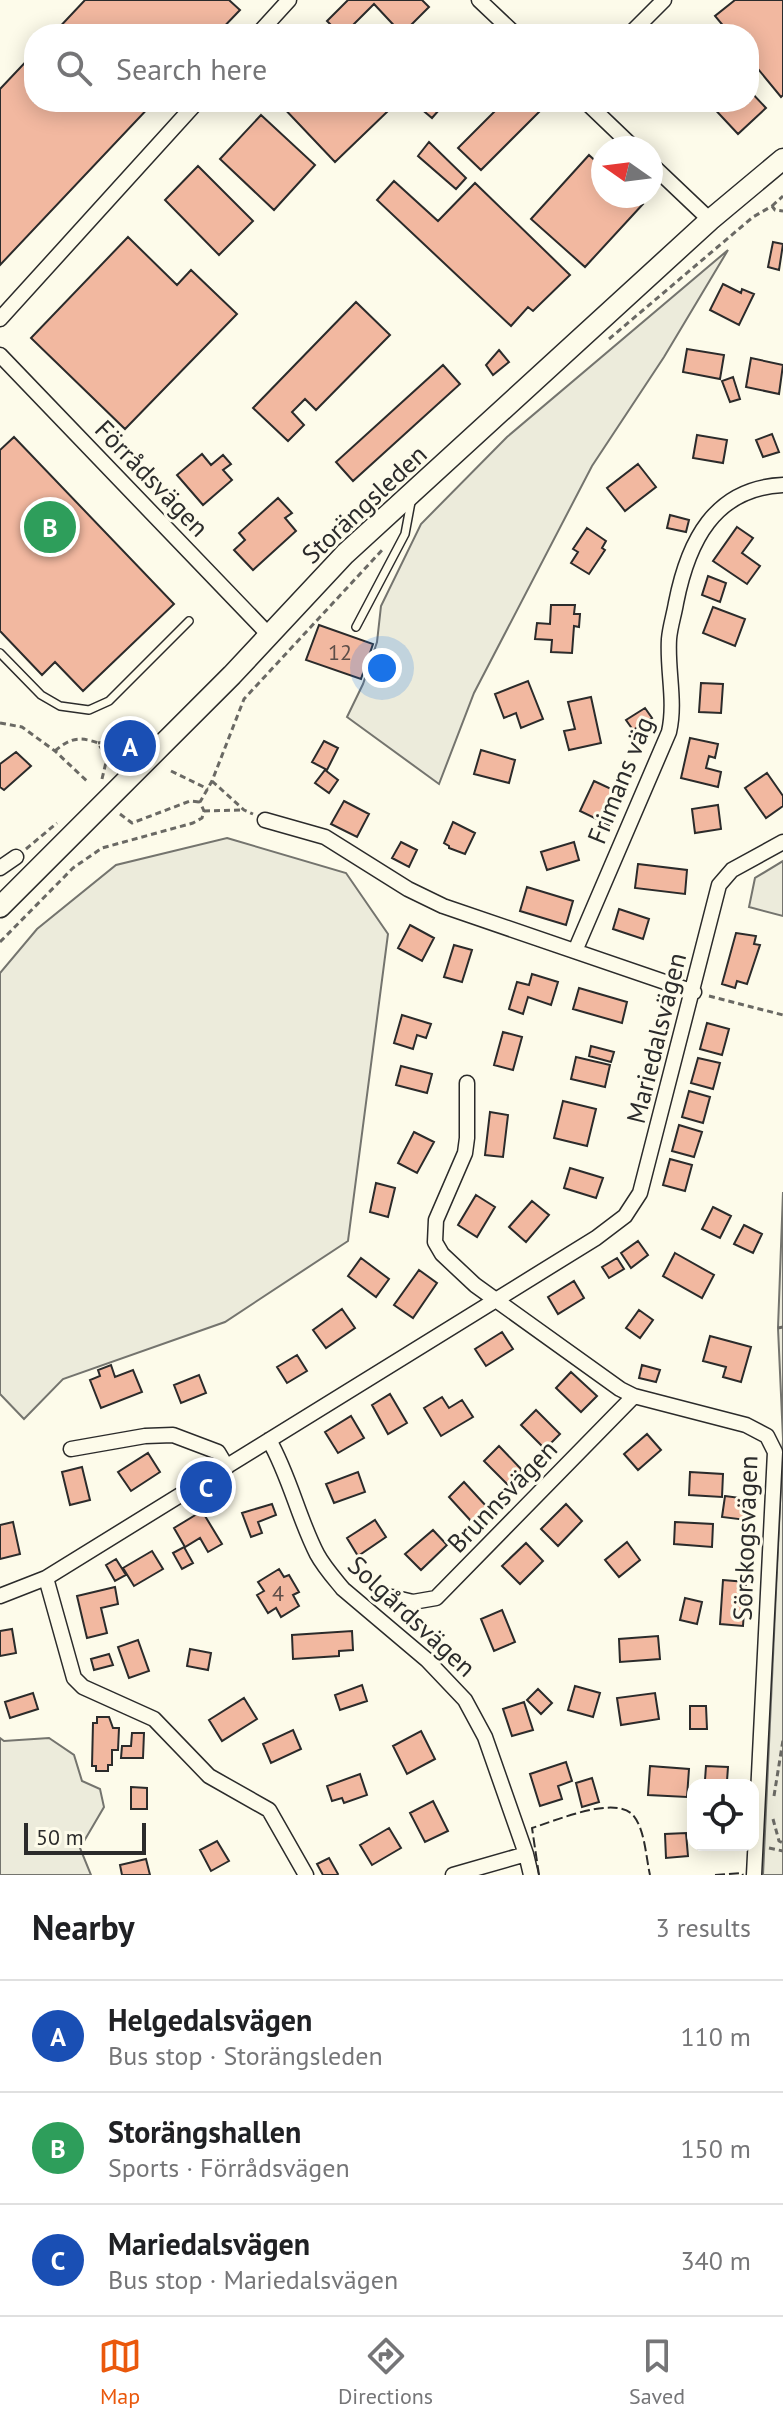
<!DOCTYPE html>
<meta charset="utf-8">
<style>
:root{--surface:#fff;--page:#f6f6f6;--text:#202124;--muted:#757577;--line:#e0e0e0;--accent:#ea580c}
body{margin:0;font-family:"PT Sans",sans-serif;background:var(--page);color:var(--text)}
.controls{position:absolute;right:24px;bottom:24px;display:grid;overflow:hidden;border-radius:16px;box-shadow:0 4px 20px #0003}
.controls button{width:72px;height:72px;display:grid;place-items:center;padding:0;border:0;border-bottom:2px solid var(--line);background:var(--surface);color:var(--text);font:40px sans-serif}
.compass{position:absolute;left:591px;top:136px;width:72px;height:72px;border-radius:50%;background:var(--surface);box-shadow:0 4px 20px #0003;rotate:284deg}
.scale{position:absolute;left:24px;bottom:20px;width:122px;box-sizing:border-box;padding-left:8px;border:4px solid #2b2b2b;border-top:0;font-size:22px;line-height:28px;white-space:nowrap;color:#2b2b2b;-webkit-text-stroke:6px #fdfbea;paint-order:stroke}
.you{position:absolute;left:382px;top:668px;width:28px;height:28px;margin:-20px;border:6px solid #fff;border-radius:50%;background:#1a73e8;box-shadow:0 0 0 12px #1a73e833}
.badge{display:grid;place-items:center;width:52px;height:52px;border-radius:50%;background:var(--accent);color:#fff;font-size:26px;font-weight:700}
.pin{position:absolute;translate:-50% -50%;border:4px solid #fff;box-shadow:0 2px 8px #0006}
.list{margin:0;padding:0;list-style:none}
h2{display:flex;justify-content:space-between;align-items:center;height:104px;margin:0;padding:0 32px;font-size:34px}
h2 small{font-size:26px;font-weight:400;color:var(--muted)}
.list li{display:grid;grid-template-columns:52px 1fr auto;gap:24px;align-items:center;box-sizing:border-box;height:112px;padding:0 32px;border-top:2px solid var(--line)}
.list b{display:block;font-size:30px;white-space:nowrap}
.list p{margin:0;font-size:26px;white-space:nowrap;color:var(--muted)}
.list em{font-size:26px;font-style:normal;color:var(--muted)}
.icon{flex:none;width:44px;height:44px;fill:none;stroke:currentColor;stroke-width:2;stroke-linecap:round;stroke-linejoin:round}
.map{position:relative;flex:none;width:783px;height:1875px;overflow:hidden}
.search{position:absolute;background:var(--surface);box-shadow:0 4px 20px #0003;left:24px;right:24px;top:24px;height:88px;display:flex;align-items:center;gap:20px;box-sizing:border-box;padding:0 28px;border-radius:32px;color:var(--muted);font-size:30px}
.sheet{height:440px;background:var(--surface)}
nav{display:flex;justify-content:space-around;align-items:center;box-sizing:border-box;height:112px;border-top:2px solid var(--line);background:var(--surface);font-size:22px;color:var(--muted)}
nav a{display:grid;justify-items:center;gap:4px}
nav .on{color:var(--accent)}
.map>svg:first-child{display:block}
.green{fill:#ecebdb;stroke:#74746e;stroke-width:2}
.building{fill:#f2b8a0;stroke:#2b2b2b;stroke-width:2}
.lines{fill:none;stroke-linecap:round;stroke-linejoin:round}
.service-casing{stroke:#2b2b2b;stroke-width:10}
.minor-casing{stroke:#2b2b2b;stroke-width:17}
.secondary-casing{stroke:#2b2b2b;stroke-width:23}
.path{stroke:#6a6964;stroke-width:3;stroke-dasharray:6 4;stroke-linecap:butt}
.service{stroke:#fdfbea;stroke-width:7}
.minor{stroke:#fdfbea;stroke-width:14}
.secondary{stroke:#fdfbea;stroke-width:20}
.fence{stroke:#2b2b2b;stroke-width:2;stroke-dasharray:10 4;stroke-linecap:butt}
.labels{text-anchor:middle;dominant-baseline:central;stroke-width:6;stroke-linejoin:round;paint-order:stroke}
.number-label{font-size:22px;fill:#5d4e48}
.street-label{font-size:26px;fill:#2b2b2b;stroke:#fdfbea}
</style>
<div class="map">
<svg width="783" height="1875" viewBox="0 0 783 1875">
<rect width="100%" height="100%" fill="#fdfbea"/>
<path class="green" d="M 728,250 L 664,357 L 592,466 L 474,693 L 439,784 L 347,717 L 363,684 L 377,642 L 381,606 L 421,524 L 507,437 Z
M 227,838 L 346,873 L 388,934 L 348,1241 L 225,1322 L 63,1379 L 24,1419 L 0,1394 L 0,973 L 37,929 L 116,865 Z
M 783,861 L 783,916 L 749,907 L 755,878 Z
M 783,1192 L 783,1875 L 763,1875 L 783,1439 L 778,1328 Z
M 0,1738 L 4,1741 L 49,1738 L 74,1755 L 82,1781 L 100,1789 L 104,1807 L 80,1848 L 91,1875 L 0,1875 Z"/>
<path class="building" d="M 85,0 L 229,0 L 240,10 L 217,34 L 53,34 Z
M 348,0 L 422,0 L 429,7 L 402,34 L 374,4 L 344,34 L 340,34 L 327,21 Z
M 735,0 L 783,0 L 783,95 L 781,97 L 749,58 L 749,34 L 730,34 L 715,16 Z
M 34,53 L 34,102 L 154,102 L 0,265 L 0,89 Z
M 749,90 L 766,108 L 738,134 L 708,102 L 749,102 Z
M 278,102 L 379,102 L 388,111 L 335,162 Z
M 413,102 L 446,102 L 432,118 Z
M 504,102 L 532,102 L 541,110 L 481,170 L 458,148 Z
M 261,115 L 315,165 L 274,210 L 220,159 Z
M 429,142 L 466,178 L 456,189 L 418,156 Z
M 589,155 L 603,168 L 603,196 L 634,196 L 643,204 L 585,267 L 531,219 Z
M 198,166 L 253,221 L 219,255 L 165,200 Z
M 394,181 L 438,221 L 475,183 L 570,275 L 533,311 L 528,307 L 511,326 L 377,200 Z
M 128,237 L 177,285 L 191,270 L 237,314 L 125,429 L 31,338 Z
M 773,242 L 783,244 L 779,270 L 768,267 Z
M 723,284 L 741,293 L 742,289 L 754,294 L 739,325 L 710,310 Z
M 356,302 L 390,335 L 316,410 L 305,399 L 292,412 L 304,425 L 288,441 L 253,408 Z
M 687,349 L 724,355 L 720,379 L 683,372 Z
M 499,350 L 509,362 L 493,375 L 486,365 Z
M 751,358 L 783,365 L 779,394 L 746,387 Z
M 443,365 L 460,384 L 353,481 L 336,462 Z
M 733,377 L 740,399 L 730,402 L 722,381 Z
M 772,434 L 779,452 L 763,457 L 756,440 Z
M 697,435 L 727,440 L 723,463 L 693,458 Z
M 14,437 L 174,604 L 83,691 L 55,662 L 42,675 L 0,631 L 0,450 Z
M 202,454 L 211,465 L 223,455 L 231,464 L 223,470 L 232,480 L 203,505 L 177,475 Z
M 638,464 L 656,487 L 625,511 L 607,488 Z
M 278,498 L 292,513 L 285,518 L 296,531 L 253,570 L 234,550 L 245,540 L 239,533 Z
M 670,515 L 689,520 L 686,532 L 667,528 Z
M 737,527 L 753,538 L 742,553 L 760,566 L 747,584 L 713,561 Z
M 587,528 L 606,541 L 602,548 L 605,550 L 589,574 L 571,563 L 578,552 L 573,549 Z
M 708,576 L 726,583 L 720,602 L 702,595 Z
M 551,605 L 575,605 L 574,614 L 580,614 L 579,627 L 574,626 L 572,653 L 551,652 L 552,640 L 535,639 L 537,623 L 550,624 Z
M 713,607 L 745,619 L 735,646 L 703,633 Z
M 319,625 L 373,644 L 361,679 L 306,660 Z
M 528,681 L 543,719 L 521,728 L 516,713 L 504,718 L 495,694 Z
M 701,683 L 723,684 L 721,713 L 699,712 Z
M 591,697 L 601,743 L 569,750 L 564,731 L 575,729 L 568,702 Z
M 645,708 L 652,718 L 633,730 L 626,720 Z
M 690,738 L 718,744 L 715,758 L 709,756 L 706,768 L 721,772 L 718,787 L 681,778 Z
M 324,741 L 338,748 L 327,770 L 312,762 Z
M 481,750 L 515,760 L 509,783 L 474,774 Z
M 16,752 L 31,766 L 4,790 L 0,787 L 0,764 Z
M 325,770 L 338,780 L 329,793 L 315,783 Z
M 767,773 L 783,796 L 783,806 L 766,818 L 745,788 Z
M 594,781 L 622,794 L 609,825 L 580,811 Z
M 344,801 L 369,814 L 357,837 L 331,824 Z
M 718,805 L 721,829 L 695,833 L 692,809 Z
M 453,822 L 475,833 L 465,854 L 449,848 L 449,846 L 444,843 Z
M 401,842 L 417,850 L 409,867 L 392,858 Z
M 574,842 L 579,860 L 547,870 L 541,852 Z
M 638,864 L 687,870 L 685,894 L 635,888 Z
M 527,887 L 573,901 L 566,925 L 520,911 Z
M 619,909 L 649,919 L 643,939 L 613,929 Z
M 410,925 L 434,938 L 422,961 L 398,948 Z
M 736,933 L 756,936 L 754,944 L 760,945 L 747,984 L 737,981 L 735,988 L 722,984 Z
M 454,945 L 472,950 L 462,982 L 444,977 Z
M 532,974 L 558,982 L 551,1005 L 528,997 L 523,1014 L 509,1009 L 517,982 L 529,985 Z
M 579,988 L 627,1002 L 622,1023 L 573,1009 Z
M 402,1015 L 431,1024 L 426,1038 L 417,1035 L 413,1049 L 394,1043 Z
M 707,1023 L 729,1029 L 722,1055 L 700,1049 Z
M 503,1032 L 522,1037 L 513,1070 L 494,1065 Z
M 591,1046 L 614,1052 L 611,1062 L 589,1056 Z
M 576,1057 L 610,1065 L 605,1087 L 571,1079 Z
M 698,1058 L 720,1063 L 713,1089 L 691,1083 Z
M 401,1066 L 432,1074 L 427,1093 L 396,1085 Z
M 689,1091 L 710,1097 L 703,1123 L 682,1117 Z
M 563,1101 L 596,1109 L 587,1146 L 554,1138 Z
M 490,1112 L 508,1115 L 503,1157 L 485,1155 Z
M 679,1125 L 702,1132 L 694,1157 L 672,1151 Z
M 414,1132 L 434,1142 L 417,1173 L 398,1163 Z
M 670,1159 L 692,1165 L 685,1191 L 663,1185 Z
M 570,1168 L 603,1178 L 596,1198 L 564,1188 Z
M 376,1183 L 395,1188 L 388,1217 L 370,1212 Z
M 476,1195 L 495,1207 L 477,1237 L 458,1225 Z
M 532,1201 L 549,1215 L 526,1242 L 509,1227 Z
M 713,1207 L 731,1216 L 720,1238 L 702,1229 Z
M 744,1225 L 762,1234 L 753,1253 L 734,1244 Z
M 638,1241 L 648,1255 L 631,1268 L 621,1253 Z
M 675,1253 L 714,1275 L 702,1298 L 663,1276 Z
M 361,1258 L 389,1279 L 376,1297 L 348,1276 Z
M 617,1258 L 624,1269 L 609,1278 L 602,1267 Z
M 419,1270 L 437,1283 L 413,1318 L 394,1305 Z
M 574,1281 L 584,1298 L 558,1314 L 548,1297 Z
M 342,1309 L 355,1328 L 326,1348 L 313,1330 Z
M 639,1310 L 653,1320 L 640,1338 L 626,1328 Z
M 502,1332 L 513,1349 L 486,1366 L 475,1349 Z
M 710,1336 L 751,1347 L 741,1382 L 723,1377 L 726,1367 L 703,1361 Z
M 297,1355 L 307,1371 L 287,1383 L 277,1367 Z
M 111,1365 L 115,1377 L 133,1370 L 142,1392 L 101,1408 L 90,1380 L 100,1376 L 98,1370 Z
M 642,1365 L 660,1370 L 656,1382 L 639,1378 Z
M 571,1372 L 597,1396 L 581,1412 L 556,1388 Z
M 199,1375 L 206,1393 L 181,1403 L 174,1385 Z
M 390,1394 L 407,1423 L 388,1434 L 372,1405 Z
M 442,1397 L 449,1408 L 462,1400 L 473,1417 L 441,1436 L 424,1408 Z
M 536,1410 L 560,1434 L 545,1449 L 521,1425 Z
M 351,1416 L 364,1438 L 338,1453 L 325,1432 Z
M 647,1434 L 661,1450 L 638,1470 L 624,1454 Z
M 499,1446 L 522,1470 L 508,1485 L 484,1461 Z
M 148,1453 L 160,1472 L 131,1491 L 118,1472 Z
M 82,1467 L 90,1500 L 70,1505 L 62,1472 Z
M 358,1472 L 365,1492 L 334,1503 L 326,1484 Z
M 690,1472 L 723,1474 L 722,1497 L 689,1495 Z
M 464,1482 L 487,1507 L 471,1521 L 449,1497 Z
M 725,1496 L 748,1499 L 746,1520 L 722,1517 Z
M 272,1504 L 276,1515 L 258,1522 L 262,1533 L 251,1537 L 242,1513 Z
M 566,1504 L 582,1521 L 558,1546 L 541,1529 Z
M 202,1511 L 222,1544 L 208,1552 L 200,1538 L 185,1547 L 174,1528 Z
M 375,1520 L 386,1537 L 358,1556 L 347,1538 Z
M 13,1522 L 20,1554 L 0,1559 L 0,1525 Z
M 675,1522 L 713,1524 L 712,1547 L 674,1544 Z
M 433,1530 L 447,1545 L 421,1570 L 405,1554 Z
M 627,1542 L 640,1560 L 619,1577 L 605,1560 Z
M 526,1543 L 543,1561 L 520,1584 L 502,1566 Z
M 184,1547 L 193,1563 L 182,1569 L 173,1553 Z
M 152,1551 L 163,1569 L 134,1586 L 123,1568 Z
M 116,1559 L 126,1575 L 115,1581 L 106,1565 Z
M 279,1569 L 284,1577 L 289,1575 L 299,1592 L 293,1595 L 299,1606 L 281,1617 L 276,1608 L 268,1613 L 257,1595 L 264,1591 L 258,1582 Z
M 723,1580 L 746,1582 L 743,1626 L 720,1624 Z
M 115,1587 L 118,1604 L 101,1608 L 107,1633 L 87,1638 L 77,1596 Z
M 685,1598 L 702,1602 L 697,1624 L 680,1620 Z
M 502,1610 L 515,1642 L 494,1651 L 481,1619 Z
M 12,1629 L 16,1653 L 0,1656 L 0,1631 Z
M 352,1631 L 353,1650 L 339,1651 L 339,1656 L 293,1659 L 292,1635 Z
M 658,1636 L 660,1659 L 620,1662 L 619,1639 Z
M 138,1640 L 149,1671 L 129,1678 L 118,1647 Z
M 190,1649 L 211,1653 L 208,1670 L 187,1666 Z
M 109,1654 L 113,1665 L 94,1670 L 91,1659 Z
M 362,1685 L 367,1701 L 340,1710 L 335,1695 Z
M 575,1686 L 600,1693 L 593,1717 L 568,1710 Z
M 538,1689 L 552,1703 L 541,1714 L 527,1700 Z
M 33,1693 L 38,1709 L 10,1718 L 5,1702 Z
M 655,1693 L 659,1719 L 621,1725 L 617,1698 Z
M 244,1698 L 257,1719 L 222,1741 L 209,1720 Z
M 524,1702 L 533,1730 L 512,1736 L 503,1709 Z
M 690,1706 L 706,1706 L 707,1729 L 690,1729 Z
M 97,1717 L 109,1717 L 113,1728 L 119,1728 L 118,1750 L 112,1750 L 112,1765 L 108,1765 L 108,1771 L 96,1771 L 96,1766 L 92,1766 L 93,1723 L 97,1723 Z
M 293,1730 L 301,1749 L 271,1763 L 263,1744 Z
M 421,1731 L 435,1759 L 407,1774 L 393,1746 Z
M 132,1733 L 144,1733 L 143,1758 L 121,1758 L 122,1746 L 131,1746 Z
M 566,1762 L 572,1781 L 558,1786 L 562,1799 L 540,1806 L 530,1774 Z
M 650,1766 L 689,1769 L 687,1797 L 648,1795 Z
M 706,1766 L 728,1767 L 727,1781 L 705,1780 Z
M 360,1774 L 367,1795 L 344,1803 L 342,1798 L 332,1801 L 327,1786 Z
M 592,1778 L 599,1802 L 582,1807 L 576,1783 Z
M 131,1787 L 147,1788 L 147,1809 L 131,1809 Z
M 433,1801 L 448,1831 L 425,1842 L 410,1813 Z
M 389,1828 L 401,1848 L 372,1865 L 360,1845 Z
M 686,1833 L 688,1856 L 666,1858 L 665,1834 Z
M 217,1841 L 229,1861 L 211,1871 L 200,1850 Z
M 329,1858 L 338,1874 L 337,1875 L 323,1875 L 317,1864 Z
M 146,1859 L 150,1875 L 122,1875 L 120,1865 Z"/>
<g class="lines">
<g class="service-casing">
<path id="service" d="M 356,627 L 405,534 L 411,502
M 0,653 L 41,695 L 60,706 L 89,710 L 109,701 L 189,621"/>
</g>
<g class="minor-casing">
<path id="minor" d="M 479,0 L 515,34
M 258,34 L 289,0
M 630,34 L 664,0
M 586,102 L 634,148
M 651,164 L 710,220
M 0,319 L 197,102
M 0,355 L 269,635
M 265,820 L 325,837 L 408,889 L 443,906 L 694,992
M 0,868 L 16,857
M 575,951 L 669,732 C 676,701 667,671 669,639 C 670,627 674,615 676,603 C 688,542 714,488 783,485
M 467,1083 L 467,1138 L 465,1153 L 436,1220 L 435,1242 L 442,1254 L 475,1285 L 620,1389 L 634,1396 L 746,1425 L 767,1436 L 775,1452 L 754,1875
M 269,1440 C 290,1477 298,1517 317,1554 C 324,1567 334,1578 343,1589 L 427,1660 L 465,1700 L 485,1737 L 526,1854 L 531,1875
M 71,1449 L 145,1436 L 173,1435 L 218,1452 L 227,1467
M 46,1578 L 74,1678 L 83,1687 L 154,1719 L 209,1776 L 269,1810 L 306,1875
M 0,1596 L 46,1578 L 596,1238 L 625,1216 L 640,1193 L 719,885 L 732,870 L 783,842
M 392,1597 L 413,1602 L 436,1598 L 634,1396
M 453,1875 L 526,1854"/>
</g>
<g class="secondary-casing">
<path id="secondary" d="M 0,907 L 232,675 L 345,554 L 710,220 L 783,159"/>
</g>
<path class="path" d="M 772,206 L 783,196
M 609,339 L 753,217 L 772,206 L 775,210 L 783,211
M 0,723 L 22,727 L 55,751 L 89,783
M 98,743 L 141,735
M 55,751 C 70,738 79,736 98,743 L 107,758 L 102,779
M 171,771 L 208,789
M 212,781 L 244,810 L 253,814
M 204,811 L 244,810
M 120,814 L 132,823 L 190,801 L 200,802
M 26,849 L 57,823
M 0,942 L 73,868 L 102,848 L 193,823 L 202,818 L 204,811 L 200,802 L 212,781 L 244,699 L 384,548
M 709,996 L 783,1015
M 778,1328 L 783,1327
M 774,1796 L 783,1740
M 773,1819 L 779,1841 L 783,1843
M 769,1848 L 783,1851"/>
<use href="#service" class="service"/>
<use href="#minor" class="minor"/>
<use href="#secondary" class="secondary"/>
<path class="fence" d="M 539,1875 L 532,1828 C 555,1821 614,1795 633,1815 C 645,1829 646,1858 650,1875
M 715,1875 L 742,1873 L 743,1875"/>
</g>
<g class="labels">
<g class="number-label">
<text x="340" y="652">12</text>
<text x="278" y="1593">4</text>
</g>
<g class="street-label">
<text transform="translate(152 478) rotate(46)">Förrådsvägen</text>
<text transform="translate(364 504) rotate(-43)">Storängsleden</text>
<text transform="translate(620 780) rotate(-68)">Frimans väg</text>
<text transform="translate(656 1038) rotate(-76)">Mariedalsvägen</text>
<text transform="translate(502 1496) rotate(-46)">Brunnsvägen</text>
<text transform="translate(745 1538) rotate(-88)">Sörskogsvägen</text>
<text transform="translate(412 1616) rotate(43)">Solgårdsvägen</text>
</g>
</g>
</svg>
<div class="controls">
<button><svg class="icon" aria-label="locate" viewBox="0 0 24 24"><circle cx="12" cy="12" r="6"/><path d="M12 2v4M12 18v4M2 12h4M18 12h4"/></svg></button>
</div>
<svg class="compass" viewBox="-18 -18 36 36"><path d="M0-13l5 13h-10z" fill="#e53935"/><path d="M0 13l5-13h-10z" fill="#757577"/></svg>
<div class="scale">50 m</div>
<div class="you"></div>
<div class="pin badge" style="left:130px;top:746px;background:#1a4fb4">A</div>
<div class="pin badge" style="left:50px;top:527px;background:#2e9e5b">B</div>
<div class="pin badge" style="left:206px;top:1487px;background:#1a4fb4">C</div>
<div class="search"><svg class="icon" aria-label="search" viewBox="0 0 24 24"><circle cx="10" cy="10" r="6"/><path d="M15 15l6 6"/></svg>Search here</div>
</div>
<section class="sheet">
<h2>Nearby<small>3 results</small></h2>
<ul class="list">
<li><span class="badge" style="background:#1a4fb4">A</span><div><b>Helgedalsvägen</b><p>Bus stop · Storängsleden</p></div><em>110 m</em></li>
<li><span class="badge" style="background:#2e9e5b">B</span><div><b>Storängshallen</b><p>Sports · Förrådsvägen</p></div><em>150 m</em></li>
<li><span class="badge" style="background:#1a4fb4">C</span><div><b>Mariedalsvägen</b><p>Bus stop · Mariedalsvägen</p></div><em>340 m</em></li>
</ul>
</section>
<nav>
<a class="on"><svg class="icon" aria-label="map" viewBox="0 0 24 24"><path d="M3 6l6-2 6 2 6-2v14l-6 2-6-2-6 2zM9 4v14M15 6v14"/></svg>Map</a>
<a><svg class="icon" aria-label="directions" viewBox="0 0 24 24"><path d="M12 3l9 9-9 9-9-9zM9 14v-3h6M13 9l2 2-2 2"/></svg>Directions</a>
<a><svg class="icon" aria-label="saved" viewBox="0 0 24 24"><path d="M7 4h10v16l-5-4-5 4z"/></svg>Saved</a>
</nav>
